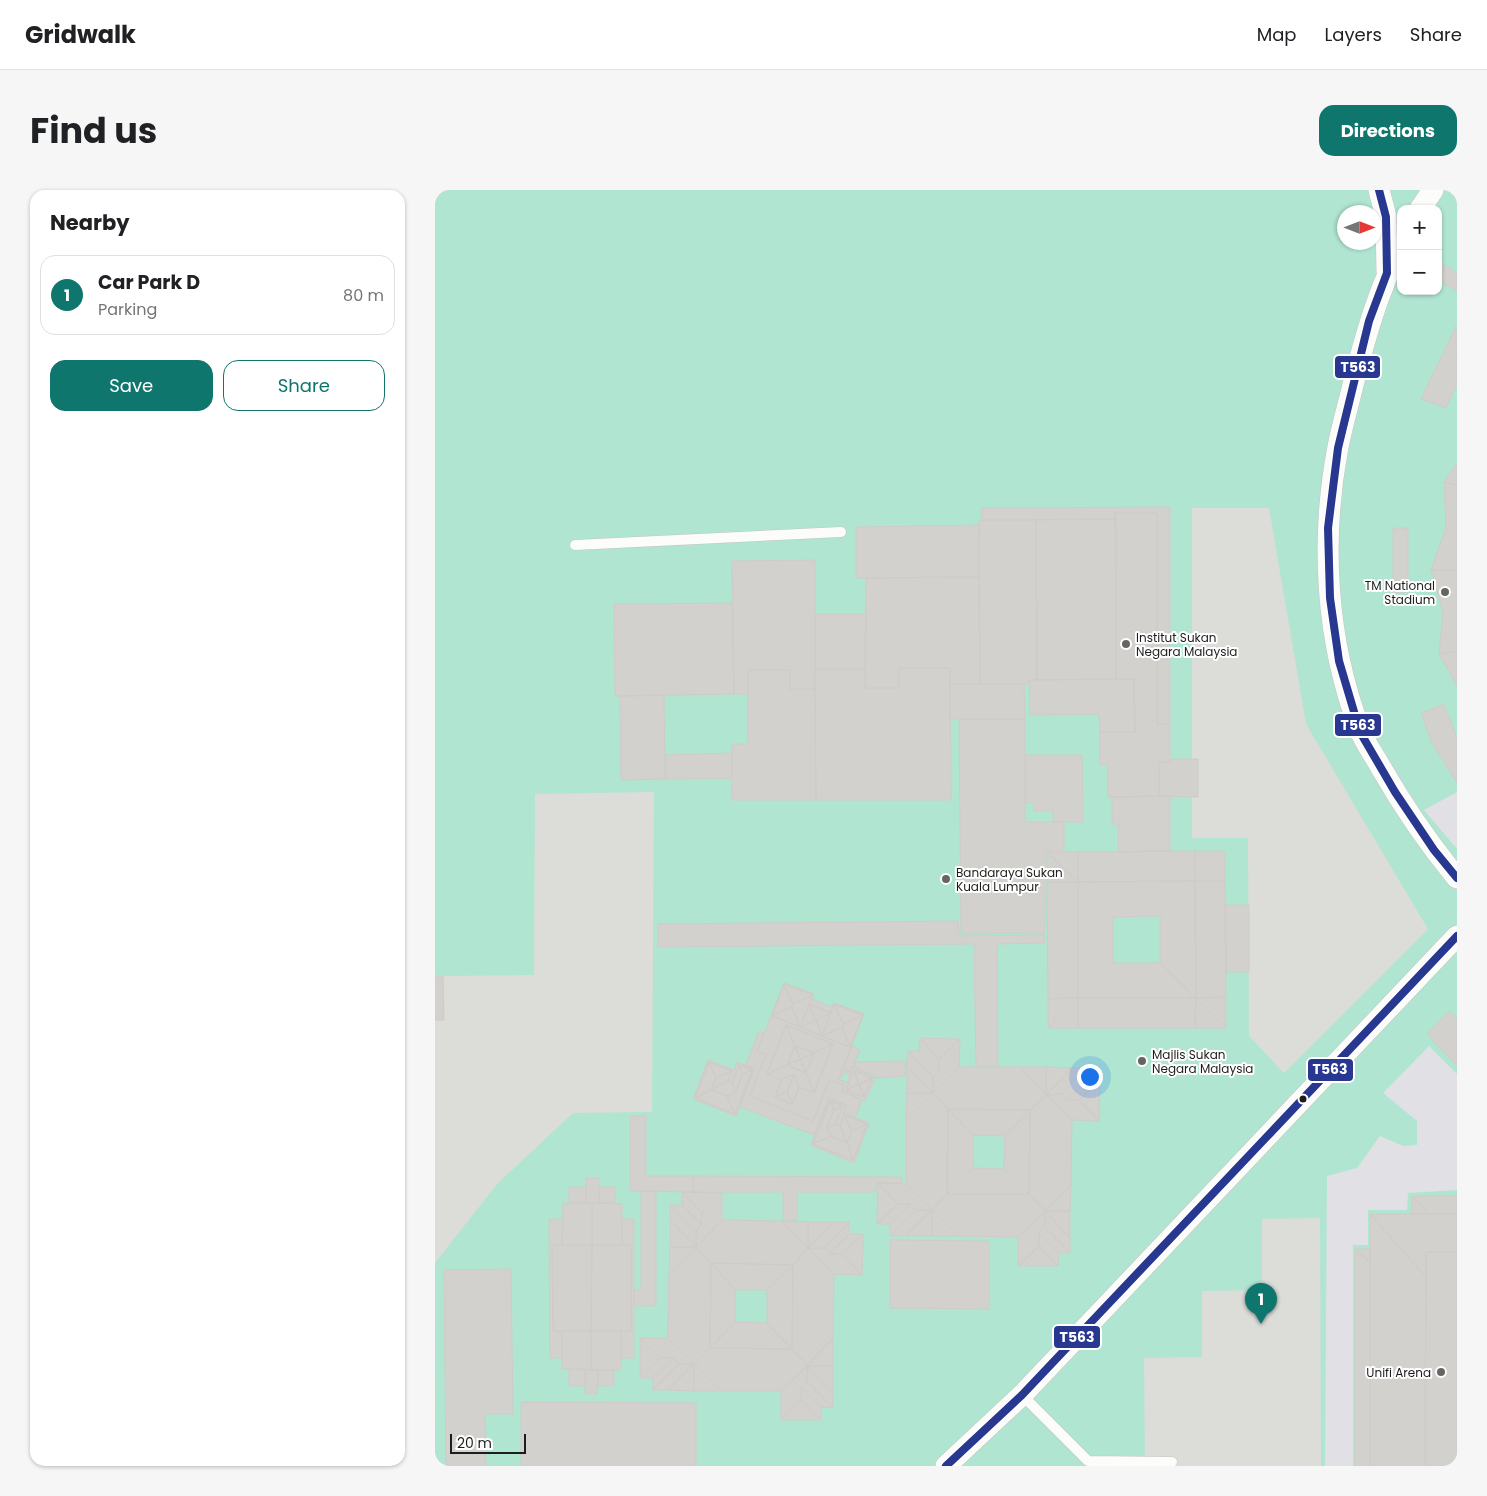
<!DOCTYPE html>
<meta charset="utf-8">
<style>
:root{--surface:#fff;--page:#f6f6f6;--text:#202124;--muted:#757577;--line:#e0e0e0;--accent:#0f766e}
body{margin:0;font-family:Poppins,sans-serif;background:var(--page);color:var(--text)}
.controls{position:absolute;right:15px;top:15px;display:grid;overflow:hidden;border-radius:10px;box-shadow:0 1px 4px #0004}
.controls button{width:45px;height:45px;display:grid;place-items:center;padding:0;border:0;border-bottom:1px solid var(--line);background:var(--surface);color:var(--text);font:25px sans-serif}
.compass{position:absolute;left:902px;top:15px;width:45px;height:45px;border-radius:50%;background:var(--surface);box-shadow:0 1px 4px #0004;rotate:90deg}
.scale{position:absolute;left:15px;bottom:12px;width:76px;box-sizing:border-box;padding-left:5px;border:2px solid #1d1d1d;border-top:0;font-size:14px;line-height:18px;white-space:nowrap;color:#1d1d1d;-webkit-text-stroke:4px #fff;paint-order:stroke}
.you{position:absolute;left:654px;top:886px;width:18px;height:18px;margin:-12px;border:4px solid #fff;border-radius:50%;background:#1a73e8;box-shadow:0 0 0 8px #1a73e833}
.badge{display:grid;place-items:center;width:32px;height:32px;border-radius:50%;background:var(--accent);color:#fff;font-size:16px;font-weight:700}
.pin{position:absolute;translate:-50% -41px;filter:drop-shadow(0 1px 2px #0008)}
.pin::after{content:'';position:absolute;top:26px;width:18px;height:15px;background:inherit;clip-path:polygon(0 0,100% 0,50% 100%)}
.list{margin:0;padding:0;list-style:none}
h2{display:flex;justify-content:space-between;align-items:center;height:65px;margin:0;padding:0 20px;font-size:21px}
h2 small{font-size:16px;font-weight:400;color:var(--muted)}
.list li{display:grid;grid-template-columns:32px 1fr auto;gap:15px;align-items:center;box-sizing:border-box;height:80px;margin:0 10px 10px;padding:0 10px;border:1px solid var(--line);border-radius:15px}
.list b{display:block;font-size:19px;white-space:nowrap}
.list p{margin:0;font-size:16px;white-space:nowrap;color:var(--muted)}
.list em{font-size:16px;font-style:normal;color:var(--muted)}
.actions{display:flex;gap:10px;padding:15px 20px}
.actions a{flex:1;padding:11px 0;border:1px solid var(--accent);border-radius:15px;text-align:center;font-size:18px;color:var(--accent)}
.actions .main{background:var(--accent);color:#fff}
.map{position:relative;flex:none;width:1022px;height:1276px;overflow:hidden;border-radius:15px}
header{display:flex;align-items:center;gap:30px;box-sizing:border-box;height:70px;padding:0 25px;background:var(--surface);border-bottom:1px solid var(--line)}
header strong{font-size:24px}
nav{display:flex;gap:28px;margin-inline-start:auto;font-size:18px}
.intro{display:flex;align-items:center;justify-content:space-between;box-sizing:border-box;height:120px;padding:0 30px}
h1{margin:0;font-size:35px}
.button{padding:12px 22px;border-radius:15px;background:var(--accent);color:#fff;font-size:18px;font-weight:700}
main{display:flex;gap:30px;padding:0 30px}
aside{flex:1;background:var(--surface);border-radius:15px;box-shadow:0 1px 4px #0004}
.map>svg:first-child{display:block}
.pitch{fill:#b0e5d2;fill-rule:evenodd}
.parking{fill:#dcdcd9}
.plaza{fill:#e1e0e5}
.building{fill:#d3d1cd;stroke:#cfccc7;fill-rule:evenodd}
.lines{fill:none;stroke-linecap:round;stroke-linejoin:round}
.service-casing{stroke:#c4c4c2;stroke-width:11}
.minor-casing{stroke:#c4c4c2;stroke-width:22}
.service{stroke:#fcfcfb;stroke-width:10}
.minor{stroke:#fcfcfb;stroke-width:21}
.bus-1-casing{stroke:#fff;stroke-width:11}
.bus-1{stroke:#283890;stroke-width:8}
.poi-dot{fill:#656563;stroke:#fff;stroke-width:2}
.bus-dot{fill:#1d1d1d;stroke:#fff;stroke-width:2}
.labels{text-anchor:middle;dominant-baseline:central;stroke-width:4;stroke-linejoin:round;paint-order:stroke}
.poi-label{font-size:12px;fill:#1d1d1d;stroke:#fff;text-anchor:start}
.line-badge{stroke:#fff;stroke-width:2}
.badge-label{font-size:14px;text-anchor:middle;font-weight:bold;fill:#fff}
</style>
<header>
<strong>Gridwalk</strong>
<nav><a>Map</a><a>Layers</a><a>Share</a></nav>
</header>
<div class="intro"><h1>Find us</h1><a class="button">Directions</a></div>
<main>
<aside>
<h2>Nearby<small></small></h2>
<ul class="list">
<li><span class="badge">1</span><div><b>Car Park D</b><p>Parking</p></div><em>80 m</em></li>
</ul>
<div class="actions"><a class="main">Save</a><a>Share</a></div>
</aside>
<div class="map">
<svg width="1022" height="1276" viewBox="0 0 1022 1276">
<rect width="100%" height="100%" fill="#ecebe6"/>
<path class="pitch" d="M 0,0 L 1022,0 L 1022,1276 L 0,1276 ZM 966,19 L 1003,19 L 1003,101 L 966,101 ZM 909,22 L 939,22 L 939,52 L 909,52 Z"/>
<path class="parking" d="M 757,318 L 834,318 L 871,534 L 993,739 L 849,883 L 814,846 L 813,648 L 757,648 Z
M 219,602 L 217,922 L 138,923 L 63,993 L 0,1073 L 0,830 L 9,830 L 8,786 L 99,785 L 100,604 Z
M 885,1028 L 886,1276 L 710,1276 L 709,1168 L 767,1167 L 767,1101 L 827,1100 L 827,1029 Z"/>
<path class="plaza" d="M 1022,602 L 1022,659 L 989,620 Z
M 994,856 L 1022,884 L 1022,1000 L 973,1003 L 972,1020 L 933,1020 L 933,1055 L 918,1055 L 918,1276 L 890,1276 L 892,986 L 922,978 L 945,946 L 968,956 L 982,955 L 982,931 L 948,903 Z"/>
<path class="building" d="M 1006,73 L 1022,83 L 1022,101 L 1003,90 L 1003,78 Z
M 1021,136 L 1022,194 L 1011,218 L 986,209 Z
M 1022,273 L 1022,295 L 1009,292 Z
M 1009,292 L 1022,295 L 1022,380 L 996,380 L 1011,338 Z
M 735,317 L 735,534 L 722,534 L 722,323 L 680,323 L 681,329 L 547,330 L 546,318 Z
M 680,323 L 722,323 L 722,534 L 735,534 L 735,572 L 724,572 L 724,606 L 673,607 L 673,575 L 665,575 L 665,542 L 700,542 L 699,489 L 681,489 Z
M 681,329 L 681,489 L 602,490 L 601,330 Z
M 544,330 L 601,330 L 602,490 L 594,490 L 594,494 L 545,494 Z
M 544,335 L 544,387 L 421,388 L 421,337 Z
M 958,338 L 973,338 L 973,403 L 958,403 Z
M 380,370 L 380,499 L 355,499 L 355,480 L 313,480 L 313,504 L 299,504 L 297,371 Z
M 996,380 L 1022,380 L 1022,461 L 1004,464 L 1008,422 Z
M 544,387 L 545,494 L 515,494 L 515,478 L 464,478 L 464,498 L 430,498 L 431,388 Z
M 297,413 L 299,504 L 180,506 L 179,414 Z
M 380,424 L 431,424 L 430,479 L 380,479 Z
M 1022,461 L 1022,496 L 1004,464 Z
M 464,478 L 515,478 L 516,610 L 381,610 L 380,479 L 430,479 L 430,498 L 464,498 Z
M 313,480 L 355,480 L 355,499 L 380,499 L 381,610 L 297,610 L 297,554 L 313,554 Z
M 699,489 L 700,542 L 665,542 L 664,524 L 595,525 L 594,490 Z
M 515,494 L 589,494 L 590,529 L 515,529 Z
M 229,505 L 230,589 L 186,590 L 185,506 Z
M 1009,514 L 1022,548 L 1022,593 L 997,553 L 986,523 Z
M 524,529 L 590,529 L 590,632 L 629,632 L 629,661 L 610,661 L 610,743 L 526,744 Z
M 297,563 L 297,588 L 230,589 L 230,565 Z
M 590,565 L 647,565 L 648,632 L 618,632 L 618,621 L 599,621 L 599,613 L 590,613 Z
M 735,569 L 763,569 L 763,607 L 724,606 L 724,572 L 735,572 Z
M 735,606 L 735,661 L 683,662 L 683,634 L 677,634 L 677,607 Z
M 760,661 L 790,661 L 760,691 Z
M 760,661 L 760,691 L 643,692 L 643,662 Z
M 790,661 L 790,691 L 760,691 Z
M 612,662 L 643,662 L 643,692 Z
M 612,662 L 643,692 L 612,692 Z
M 760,691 L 725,726 L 678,727 L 643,692 Z
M 760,691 L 761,808 L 725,773 L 725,726 Z
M 760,691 L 790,691 L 791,807 L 761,808 Z
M 612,692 L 643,692 L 643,808 L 613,808 Z
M 643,692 L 678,727 L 678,773 L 643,808 Z
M 790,715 L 814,715 L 814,782 L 791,782 Z
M 523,731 L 524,746 L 610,745 L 610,753 L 562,754 L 563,876 L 541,876 L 539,754 L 223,757 L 223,734 Z
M 678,773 L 725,773 L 761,808 L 643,808 Z
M 0,786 L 8,786 L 9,830 L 0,830 Z
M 349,793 L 379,804 L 377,809 L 397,817 L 399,813 L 429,824 L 402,893 L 394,890 L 378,931 L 315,906 L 331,864 L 322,861 ZM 349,794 L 378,805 L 374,814 L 396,823 L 399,814 L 428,825 L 415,857 L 337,826 ZM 351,835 L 398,854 L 379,903 L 364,897 L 357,914 L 340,907 L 346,890 L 332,884 Z
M 349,794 L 378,805 L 358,814 Z
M 349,794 L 358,814 L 357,817 L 337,826 Z
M 378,805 L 365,837 L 357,817 L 358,814 Z
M 791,807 L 791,838 L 761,808 Z
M 643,808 L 643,838 L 613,838 Z
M 643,808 L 613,838 L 613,809 Z
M 643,808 L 761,808 L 760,838 L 643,838 Z
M 761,808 L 791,838 L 760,838 Z
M 374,814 L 396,823 L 381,830 Z
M 399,814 L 428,825 L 408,834 Z
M 399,814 L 408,834 L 407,837 L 387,846 Z
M 374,815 L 381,830 L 365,837 Z
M 357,817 L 365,837 L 337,826 Z
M 1015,821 L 1022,828 L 1022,876 L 992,844 Z
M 396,823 L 387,846 L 381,830 Z
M 428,825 L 415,857 L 407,837 L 408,834 Z
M 381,830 L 387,846 L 365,837 Z
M 351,835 L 398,854 L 379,863 L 360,856 Z
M 351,835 L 360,856 L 352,875 L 332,884 Z
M 407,837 L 415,857 L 387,846 Z
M 324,841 L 329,843 L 322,861 L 331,864 L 315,906 L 378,931 L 394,890 L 409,895 L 407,901 L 427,910 L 420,928 L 409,923 L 411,915 L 394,908 L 379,945 L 305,917 L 319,879 L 311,875 Z
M 485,848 L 525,849 L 504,869 Z
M 485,848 L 504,869 L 504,881 L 484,861 Z
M 525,849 L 524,877 L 498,903 L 498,887 L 504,881 L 504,869 Z
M 398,854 L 379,903 L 371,883 L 379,863 Z
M 360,856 L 379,863 L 365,869 Z
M 360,856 L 365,869 L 352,875 Z
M 417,856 L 425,860 L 415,882 L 408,879 Z
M 473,861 L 484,861 L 504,881 L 498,887 Z
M 473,861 L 498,887 L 498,903 L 472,876 Z
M 379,863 L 371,883 L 365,869 Z
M 365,869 L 371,883 L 352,875 Z
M 273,870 L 299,880 L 302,872 L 319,879 L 301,926 L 258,909 ZM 274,872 L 297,881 L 293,891 L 297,893 L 304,875 L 317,880 L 300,924 L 260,908 Z
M 471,871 L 470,886 L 440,888 L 419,877 L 421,872 Z
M 274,872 L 297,881 L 281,888 Z
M 274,872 L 281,888 L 276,900 L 260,908 Z
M 304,875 L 317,880 L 308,884 Z
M 304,875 L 308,884 L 301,902 L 297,893 Z
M 352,875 L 371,883 L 379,903 L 364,897 L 359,884 L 346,890 L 332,884 Z
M 417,876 L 441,886 L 430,911 L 407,901 L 409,895 L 402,893 L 408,879 L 415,882 ZM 419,880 L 437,888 L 429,907 L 411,900 ZM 409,883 L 415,885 L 412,893 L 405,890 Z
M 472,876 L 498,903 L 472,903 Z
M 524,877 L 584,877 L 611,905 L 595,920 L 513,919 L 498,903 Z
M 584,877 L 611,877 L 611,905 Z
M 611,877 L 637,878 L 611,905 Z
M 637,878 L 652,878 L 626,904 L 611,905 Z
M 652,878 L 652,890 L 632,910 L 626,904 Z
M 317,880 L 300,924 L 292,906 L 301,902 L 308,884 Z
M 419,880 L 437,888 L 424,894 Z
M 419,880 L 424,894 L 411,900 Z
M 297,881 L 293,891 L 276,900 L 281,888 Z
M 359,884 L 364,897 L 357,914 L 352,902 Z
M 359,884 L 352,902 L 340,907 L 346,890 Z
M 437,888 L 429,907 L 424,894 Z
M 652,890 L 665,890 L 644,910 L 632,910 Z
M 665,890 L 664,931 L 644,910 Z
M 293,891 L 297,893 L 301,902 L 292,906 L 276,900 Z
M 424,894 L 429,907 L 411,900 Z
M 276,900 L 292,906 L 300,924 L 260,908 Z
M 352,902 L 357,914 L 340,907 Z
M 472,903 L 498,903 L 471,930 Z
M 498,903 L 513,919 L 512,1004 L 497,1020 L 471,994 L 471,930 Z
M 626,904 L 632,910 L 644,910 L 664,931 L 637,930 L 611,905 Z
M 611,905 L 637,930 L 636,994 L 610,1021 L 594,1004 L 595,920 Z
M 394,908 L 411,915 L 409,923 L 434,933 L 419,973 L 376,955 ZM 395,911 L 408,916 L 400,934 L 405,935 L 409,925 L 432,934 L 418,970 L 378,954 Z
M 395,911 L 408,916 L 399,920 Z
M 395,911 L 399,920 L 392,937 L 396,946 L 378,954 Z
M 408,916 L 400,934 L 392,937 L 399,920 Z
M 513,919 L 595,920 L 570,946 L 538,945 Z
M 513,919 L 538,945 L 538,978 L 512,1004 Z
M 595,920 L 594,1004 L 569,979 L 570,946 Z
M 409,925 L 417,941 L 412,953 L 405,935 Z
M 409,925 L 432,934 L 417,941 Z
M 195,926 L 211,926 L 211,986 L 258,986 L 258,1002 L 195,1001 Z
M 400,934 L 405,935 L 412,953 L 396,946 L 392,937 Z
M 432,934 L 418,970 L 412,953 L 417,941 Z
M 396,946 L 412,953 L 418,970 L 378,954 Z
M 538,978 L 569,979 L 594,1004 L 512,1004 Z
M 258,986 L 467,987 L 467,993 L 441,993 L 441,1002 L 362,1002 L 362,1030 L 348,1030 L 348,1002 L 258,1002 Z
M 151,988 L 164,988 L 164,1013 L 151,1013 Z
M 443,993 L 471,994 L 497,1020 L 481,1020 L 475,1014 L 463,1014 Z
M 443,993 L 463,1014 L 442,1034 Z
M 636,994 L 635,1021 L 610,1021 Z
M 134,997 L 151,997 L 151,1013 L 134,1013 Z
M 164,997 L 180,997 L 180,1013 L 164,1013 Z
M 206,1001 L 221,1001 L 221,1116 L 199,1116 L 199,1100 L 206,1100 Z
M 247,1002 L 287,1003 L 267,1023 Z
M 247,1002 L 267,1023 L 266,1035 L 247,1015 Z
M 287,1003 L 287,1030 L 261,1057 L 261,1041 L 266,1035 L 267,1023 Z
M 512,1004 L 594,1004 L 610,1021 L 583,1047 L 523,1046 L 497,1020 Z
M 977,1006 L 1022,1006 L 1022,1024 L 994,1024 Z
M 977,1006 L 994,1024 L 977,1024 Z
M 128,1013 L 157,1013 L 157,1055 L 127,1055 Z
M 157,1013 L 187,1014 L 187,1055 L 157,1055 Z
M 463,1014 L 475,1014 L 455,1034 L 442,1034 Z
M 475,1014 L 481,1020 L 455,1046 L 455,1034 Z
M 235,1015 L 247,1015 L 266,1035 L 261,1041 Z
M 235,1015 L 261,1041 L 261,1057 L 235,1030 Z
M 481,1020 L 497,1020 L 470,1046 L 455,1046 Z
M 497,1020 L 497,1046 L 470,1046 Z
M 497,1020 L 523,1046 L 497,1046 Z
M 610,1021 L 635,1021 L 635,1048 Z
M 610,1021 L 635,1048 L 635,1063 L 610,1037 Z
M 610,1021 L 610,1037 L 604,1043 L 604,1056 L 583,1076 L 583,1047 Z
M 935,1024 L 1022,1024 L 1022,1062 L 991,1062 L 991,1087 Z
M 935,1024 L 991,1087 L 990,1276 L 935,1276 Z
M 114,1029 L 128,1029 L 127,1055 L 117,1055 L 118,1141 L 127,1141 L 127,1168 L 115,1168 Z
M 187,1029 L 199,1029 L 199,1168 L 186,1168 L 186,1141 L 196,1141 L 196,1055 L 187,1055 Z
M 235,1030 L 261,1057 L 235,1057 Z
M 287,1030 L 346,1031 L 373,1058 L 358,1075 L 276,1073 L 261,1057 Z
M 346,1031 L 373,1032 L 373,1058 Z
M 373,1032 L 400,1032 L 373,1058 Z
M 400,1032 L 414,1032 L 389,1058 L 373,1058 Z
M 414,1032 L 414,1044 L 395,1064 L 389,1058 Z
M 610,1037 L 635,1063 L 624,1063 L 604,1043 Z
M 604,1043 L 624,1063 L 623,1076 L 604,1056 Z
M 414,1044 L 428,1044 L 407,1064 L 395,1064 Z
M 428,1044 L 427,1085 L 407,1064 Z
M 455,1050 L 554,1051 L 554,1119 L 455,1118 Z
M 117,1055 L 157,1055 L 156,1141 L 118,1141 Z
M 157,1055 L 196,1055 L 196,1141 L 156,1141 Z
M 604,1056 L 623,1076 L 583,1076 Z
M 235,1057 L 261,1057 L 234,1084 Z
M 261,1057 L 276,1073 L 275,1158 L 259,1174 L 233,1148 L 234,1084 Z
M 373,1058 L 399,1084 L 398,1148 L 372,1175 L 357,1159 L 358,1075 Z
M 373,1058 L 389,1058 L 395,1064 L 407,1064 L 427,1085 L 399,1084 Z
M 920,1059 L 935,1059 L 935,1072 Z
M 920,1059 L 935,1072 L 935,1276 L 920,1276 Z
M 991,1062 L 1022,1062 L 1022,1276 L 990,1276 Z
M 276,1073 L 358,1075 L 332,1100 L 300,1100 Z
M 276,1073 L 300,1100 L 300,1132 L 275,1158 Z
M 358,1075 L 357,1159 L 332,1133 L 332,1100 Z
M 76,1079 L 78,1224 L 50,1224 L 51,1276 L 11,1276 L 9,1080 Z
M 300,1132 L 332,1133 L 357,1159 L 275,1158 Z
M 127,1141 L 156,1141 L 156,1180 L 127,1179 Z
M 156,1141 L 186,1141 L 186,1180 L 156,1180 Z
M 205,1148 L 233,1148 L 259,1174 L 243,1174 L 238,1168 L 225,1168 Z
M 205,1148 L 225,1168 L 205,1188 Z
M 398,1148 L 398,1176 L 372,1176 Z
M 275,1158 L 357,1159 L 372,1175 L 346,1201 L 286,1201 L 259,1174 Z
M 225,1168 L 238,1168 L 218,1188 L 205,1188 Z
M 238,1168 L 243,1174 L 218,1200 L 218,1188 Z
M 243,1174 L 259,1174 L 232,1200 L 218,1200 Z
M 259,1174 L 259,1201 L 232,1200 Z
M 259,1174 L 286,1201 L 259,1201 Z
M 372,1176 L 372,1191 L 366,1197 L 366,1210 L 346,1230 L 346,1201 Z
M 372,1176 L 398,1202 L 398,1218 L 372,1191 Z
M 372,1176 L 398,1176 L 398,1202 Z
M 134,1179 L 150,1179 L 150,1196 L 134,1196 Z
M 150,1179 L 163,1180 L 162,1204 L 150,1204 Z
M 163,1180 L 179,1180 L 179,1196 L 163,1196 Z
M 372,1191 L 398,1218 L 386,1217 L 366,1197 Z
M 366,1197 L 386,1217 L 386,1230 L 366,1210 Z
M 366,1210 L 386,1230 L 346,1230 Z
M 86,1212 L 261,1213 L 261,1276 L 86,1276 Z"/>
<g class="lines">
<g class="service-casing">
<path id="service" d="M 140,355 L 406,342
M 587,1205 L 653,1271 L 737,1272"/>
</g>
<g class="minor-casing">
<path id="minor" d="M 944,0 L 951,27 L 952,81
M 985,19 L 998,0
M 966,56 C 943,101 930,147 918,195 C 913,216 907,236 903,257 C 885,351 891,451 925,540 C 930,553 939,565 945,576 C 968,616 993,653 1022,688
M 511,1276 L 587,1205 L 1022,746"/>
</g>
<use href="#service" class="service"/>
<use href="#minor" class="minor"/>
<g class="bus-1-casing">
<path id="bus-1" d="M 944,0 L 951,27 L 952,83 L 934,131 L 903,258 L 893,338 L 895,408 L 904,471 L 925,542 L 960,602 L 999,660 L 1022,688
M 511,1276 L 587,1205 L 1022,746"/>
</g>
<use href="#bus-1" class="bus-1"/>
</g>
<g class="poi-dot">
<circle cx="1010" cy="402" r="5"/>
<circle cx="691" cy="454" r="5"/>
<circle cx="511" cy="689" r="5"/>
<circle cx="707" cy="871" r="5"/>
<circle cx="1006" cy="1182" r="5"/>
</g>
<circle class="bus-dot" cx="868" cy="909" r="4.5"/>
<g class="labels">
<g class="poi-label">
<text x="1000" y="395" text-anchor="end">TM National<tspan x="1000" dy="14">Stadium</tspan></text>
<text x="701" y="447">Institut Sukan<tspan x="701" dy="14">Negara Malaysia</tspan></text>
<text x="521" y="682">Bandaraya Sukan<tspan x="521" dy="14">Kuala Lumpur</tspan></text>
<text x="717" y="864">Majlis Sukan<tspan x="717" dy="14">Negara Malaysia</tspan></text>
<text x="996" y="1182" text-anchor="end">Unifi Arena</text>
</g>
</g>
<g class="line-badge">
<rect x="899" y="165" width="47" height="24" rx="5" fill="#283890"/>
<rect x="899" y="523" width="48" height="24" rx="5" fill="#283890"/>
<rect x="872" y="868" width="47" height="24" rx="5" fill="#283890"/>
<rect x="618" y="1135" width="48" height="24" rx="5" fill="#283890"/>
</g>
<g class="badge-label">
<text x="923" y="182">T563</text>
<text x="923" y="540">T563</text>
<text x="895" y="884">T563</text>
<text x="642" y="1152">T563</text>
</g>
</svg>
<div class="controls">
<button>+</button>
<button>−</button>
</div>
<svg class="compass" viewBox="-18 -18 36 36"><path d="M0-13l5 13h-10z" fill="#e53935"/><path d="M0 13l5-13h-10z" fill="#757577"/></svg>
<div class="scale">20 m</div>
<div class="you"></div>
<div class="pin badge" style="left:826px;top:1134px">1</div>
</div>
</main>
